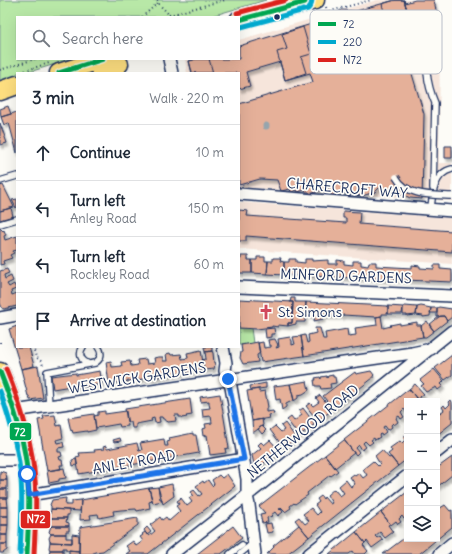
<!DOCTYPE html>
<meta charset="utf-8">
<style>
:root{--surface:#fff;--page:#f2f2f3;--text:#1f2937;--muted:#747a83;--line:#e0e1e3}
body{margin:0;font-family:Delius,sans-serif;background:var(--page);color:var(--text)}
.controls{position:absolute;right:12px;bottom:12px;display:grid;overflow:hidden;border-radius:0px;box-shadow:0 4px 16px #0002}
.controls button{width:36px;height:36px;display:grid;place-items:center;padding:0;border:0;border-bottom:1px solid var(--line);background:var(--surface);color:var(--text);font:20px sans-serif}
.stop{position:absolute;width:12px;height:12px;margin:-9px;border:3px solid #1a73e8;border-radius:50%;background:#fff}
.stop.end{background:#1a73e8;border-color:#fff;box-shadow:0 1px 4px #0008}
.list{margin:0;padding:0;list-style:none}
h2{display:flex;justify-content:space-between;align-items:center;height:52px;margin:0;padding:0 16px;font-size:17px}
h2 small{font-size:13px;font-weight:400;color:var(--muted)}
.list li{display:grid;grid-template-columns:26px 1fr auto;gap:12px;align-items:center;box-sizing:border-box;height:56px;padding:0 16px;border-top:1px solid var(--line)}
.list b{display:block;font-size:15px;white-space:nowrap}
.list p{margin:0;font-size:13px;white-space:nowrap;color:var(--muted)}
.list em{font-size:13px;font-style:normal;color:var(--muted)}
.icon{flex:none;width:22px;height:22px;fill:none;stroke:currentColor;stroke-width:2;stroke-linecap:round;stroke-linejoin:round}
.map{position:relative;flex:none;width:452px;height:554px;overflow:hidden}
.search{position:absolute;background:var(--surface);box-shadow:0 4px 16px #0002;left:16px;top:16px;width:224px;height:44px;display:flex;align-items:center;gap:10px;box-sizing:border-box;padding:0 14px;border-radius:0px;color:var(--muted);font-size:15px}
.panel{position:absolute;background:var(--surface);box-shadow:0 4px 16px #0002;left:16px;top:72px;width:224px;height:276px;border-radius:0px}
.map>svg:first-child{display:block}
.built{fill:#f6e5db}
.green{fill:#b8e8a7;stroke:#6a8c82}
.building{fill:#e5b099;stroke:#1b2f5e;filter:url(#shadow)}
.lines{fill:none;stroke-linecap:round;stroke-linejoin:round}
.lane-casing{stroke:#1b2f5e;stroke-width:8}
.street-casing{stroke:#1b2f5e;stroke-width:14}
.primary-casing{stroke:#1b2f5e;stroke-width:21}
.path{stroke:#1b2f5e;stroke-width:2;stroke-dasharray:1 3;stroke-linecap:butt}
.lane{stroke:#fdfcf7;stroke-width:5.5}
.street{stroke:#fdfcf7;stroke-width:11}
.primary{stroke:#fedf80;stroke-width:18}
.lane-bridge-casing{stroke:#1b2f5e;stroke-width:8;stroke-linecap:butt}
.lane-bridge{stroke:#fdfcf7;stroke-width:5.5}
.bus-1-casing{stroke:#fdfcf7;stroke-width:8}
.bus-2-casing{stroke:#fdfcf7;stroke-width:8}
.bus-3-casing{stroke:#fdfcf7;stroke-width:8}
.bus-1{stroke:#00a651;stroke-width:5}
.bus-2{stroke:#00a9ce;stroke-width:5}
.bus-3{stroke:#dc241f;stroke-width:5}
.tree{fill:#96a5ad}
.route{stroke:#1a73e8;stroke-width:5}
.bus-dot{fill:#1b2f5e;stroke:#fdfcf7;stroke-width:1.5}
.labels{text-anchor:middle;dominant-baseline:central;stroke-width:3.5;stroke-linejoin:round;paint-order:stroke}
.street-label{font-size:14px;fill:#1b2f5e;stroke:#fdfcf7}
.poi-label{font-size:14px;fill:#1b2f5e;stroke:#fdfcf7;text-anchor:start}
.key{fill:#fdfcf7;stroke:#b9bec9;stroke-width:1}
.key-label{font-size:11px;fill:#1b2f5e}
.line-badge{stroke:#fdfcf7;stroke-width:1.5}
.badge-label{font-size:11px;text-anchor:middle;font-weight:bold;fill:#fff}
</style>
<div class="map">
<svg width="452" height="554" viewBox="0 0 452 554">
<defs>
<filter id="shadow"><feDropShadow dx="2" dy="3.5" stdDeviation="1" flood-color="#0004"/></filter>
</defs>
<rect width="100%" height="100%" fill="#fdfcf7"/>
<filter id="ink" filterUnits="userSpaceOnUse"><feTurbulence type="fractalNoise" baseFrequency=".025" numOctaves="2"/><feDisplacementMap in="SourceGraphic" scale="8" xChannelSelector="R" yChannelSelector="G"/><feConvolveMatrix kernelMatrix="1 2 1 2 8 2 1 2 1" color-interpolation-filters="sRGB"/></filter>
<g filter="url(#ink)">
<path class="built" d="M 377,0 L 432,0 L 440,32 L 439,163 L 452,163 L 452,201 L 239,187 L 239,73 L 187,73 L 185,59 L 239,59 L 239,40 Z
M 239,202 L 452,218 L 452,264 L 239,249 Z"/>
<path class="green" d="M 0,0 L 266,0 L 208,17 L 17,17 L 17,59 L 72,59 L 26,73 L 17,73 L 17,76 L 0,81 Z
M 239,328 L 251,328 L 253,343 L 239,345 Z"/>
<path class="building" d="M 395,0 L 404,0 L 411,24 L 401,27 L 405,43 L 403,44 L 424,114 L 422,199 L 410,198 L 393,189 L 379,188 L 375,192 L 362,196 L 340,193 L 331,196 L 328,188 L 310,194 L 309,192 L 306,192 L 305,190 L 298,192 L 297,190 L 291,192 L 290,189 L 281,191 L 277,180 L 260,179 L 239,185 L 239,104 L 313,82 L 310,73 L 285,80 L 280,62 L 246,72 L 250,86 L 239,89 L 239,73 L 192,73 L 189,61 L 196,59 L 239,59 L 239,46 L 328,19 L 341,10 L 356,11 Z
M 395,0 L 404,0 L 411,24 L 401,27 L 405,43 L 384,50 L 376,22 L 386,19 L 382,4 Z
M 415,0 L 434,0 L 437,15 L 410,22 L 405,3 Z
M 303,27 L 311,54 L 301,57 L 306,73 L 285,80 L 277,52 L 287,49 L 282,34 Z
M 196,59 L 209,59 L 213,73 L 192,73 L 189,61 Z
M 8,106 L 11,114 L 1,117 L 0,109 Z
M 17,112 L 17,153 L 9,123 L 4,125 L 1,117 Z
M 0,123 L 7,143 L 0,145 Z
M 445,146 L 452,146 L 452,158 L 445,158 Z
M 3,185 L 14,207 L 0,211 L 0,186 Z
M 17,199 L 17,207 L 16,208 L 12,200 Z
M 11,208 L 13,216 L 0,220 L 0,211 Z
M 239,210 L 248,211 L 247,216 L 346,223 L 346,218 L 343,218 L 343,211 L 360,212 L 359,224 L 452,231 L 452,252 L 246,236 L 246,241 L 239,241 Z
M 0,228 L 3,231 L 4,230 L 6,235 L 4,236 L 5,240 L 17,236 L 17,250 L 13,251 L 14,253 L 10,255 L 12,258 L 3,261 L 4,264 L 0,265 Z
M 241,256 L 248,256 L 248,260 L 252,260 L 252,273 L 239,273 L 239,259 L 241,259 Z
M 257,257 L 265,257 L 265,261 L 268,261 L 267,274 L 252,273 L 252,260 L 257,260 Z
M 273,258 L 281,258 L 280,261 L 284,262 L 284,275 L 267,274 L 268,261 L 273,261 Z
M 289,259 L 296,259 L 296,262 L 305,263 L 305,259 L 312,259 L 312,261 L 328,260 L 328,264 L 337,264 L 337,260 L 344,261 L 344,264 L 353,265 L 353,261 L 361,261 L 361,265 L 368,266 L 369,262 L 376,262 L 376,266 L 412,268 L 412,265 L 420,266 L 420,268 L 434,269 L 434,265 L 440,265 L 440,269 L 452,270 L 452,282 L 284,275 L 284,262 L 289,262 Z
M 7,269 L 9,273 L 4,275 L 5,279 L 11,276 L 13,281 L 7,284 L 9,287 L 14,284 L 16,289 L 11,291 L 12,295 L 17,293 L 17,306 L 4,309 L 2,308 L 0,303 L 0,271 Z
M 291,298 L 295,298 L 295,302 L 306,302 L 305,322 L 296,322 L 296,324 L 288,326 L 288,323 L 292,323 L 293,302 L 290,302 Z
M 239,299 L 293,302 L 292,323 L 288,323 L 288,326 L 278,325 L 278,327 L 272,326 L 272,327 L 257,329 L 239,328 Z
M 306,302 L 388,306 L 388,314 L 382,314 L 382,316 L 376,317 L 343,315 L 343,316 L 323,316 L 323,319 L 314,321 L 315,315 L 305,315 Z
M 388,306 L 403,307 L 402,314 L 388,314 Z
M 405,306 L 417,307 L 416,315 L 407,316 L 407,315 L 403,315 L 403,307 Z
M 421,306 L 431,308 L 430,316 L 423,317 L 423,316 L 416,315 L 417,307 Z
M 439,307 L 452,309 L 452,317 L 447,321 L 444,316 L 437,317 L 437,308 Z
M 431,308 L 437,308 L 437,313 L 430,313 Z
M 381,316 L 383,328 L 391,326 L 390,325 L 400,323 L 400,325 L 417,322 L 417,325 L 421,325 L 423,337 L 304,356 L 301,336 L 305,335 L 307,343 L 309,342 L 308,335 L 316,333 L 315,328 L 320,328 L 323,339 L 326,339 L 325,333 L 347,329 L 348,336 L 356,335 L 355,328 L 377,325 L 376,317 Z
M 444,316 L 447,321 L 434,331 L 429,325 L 440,316 Z
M 427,321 L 434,331 L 426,337 L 423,337 L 421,326 Z
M 17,326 L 17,347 L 29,347 L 34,366 L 21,369 L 9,329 Z
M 274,328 L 275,334 L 271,334 L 271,337 L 266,338 L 265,329 Z
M 301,336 L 304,356 L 261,362 L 258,343 L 263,342 L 264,348 L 271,347 L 271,345 L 269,345 L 268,340 L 275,339 L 278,345 L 276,348 L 279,347 L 278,339 L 290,337 L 292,341 L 292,345 L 295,344 L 293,337 Z
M 258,342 L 260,353 L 257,355 L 258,362 L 243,364 L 240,358 L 241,352 L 242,352 L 241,345 Z
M 204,347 L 212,347 L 212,351 L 205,352 Z
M 201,350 L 204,370 L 109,384 L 106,362 L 111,361 L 112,367 L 122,366 L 121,362 L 130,361 L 131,366 L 138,365 L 137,360 L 146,359 L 147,364 L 155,363 L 154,358 L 158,357 L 163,357 L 163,361 L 167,361 L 166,354 L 170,353 L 171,355 L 181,354 L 182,359 L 188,358 L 187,353 Z
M 212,351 L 213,353 L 214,363 L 215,363 L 214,369 L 204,370 L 202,360 L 206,359 L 205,352 Z
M 452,355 L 452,375 L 445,380 L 435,368 Z
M 38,366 L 43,398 L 30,400 L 29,396 L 28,396 L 21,369 Z
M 434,369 L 444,381 L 441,384 L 443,386 L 438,390 L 436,387 L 426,392 L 421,386 L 424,384 L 420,380 Z
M 100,371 L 102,384 L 77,388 L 77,385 L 53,389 L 51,376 L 76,373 L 76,375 Z
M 371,371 L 374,375 L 373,376 L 373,378 L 333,409 L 323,396 L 355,372 L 356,374 Z
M 333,375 L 333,377 L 335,377 L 336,383 L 330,384 L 331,388 L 321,389 L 320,386 L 315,386 L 314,380 L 316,380 L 315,378 L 320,377 L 321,379 L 321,377 L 327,376 L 327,378 L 328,376 Z
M 307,381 L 309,390 L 303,394 L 298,395 L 298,398 L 294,401 L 290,384 Z
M 266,383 L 266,388 L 251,390 L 250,386 Z
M 290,384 L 294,400 L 286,404 L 286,407 L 282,410 L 280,399 L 276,400 L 274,386 Z
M 415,384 L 424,394 L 417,399 L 409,389 Z
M 259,389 L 259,392 L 265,391 L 268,407 L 266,408 L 266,412 L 273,411 L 274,414 L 269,415 L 270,418 L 252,421 L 247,391 Z
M 409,389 L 417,399 L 415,401 L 407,401 L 407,413 L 404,409 L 401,412 L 404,417 L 401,419 L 399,416 L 396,418 L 398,422 L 394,425 L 393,423 L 391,425 L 392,427 L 388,430 L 385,426 L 383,427 L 386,432 L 382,435 L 380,434 L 379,435 L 380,437 L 375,440 L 374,438 L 371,440 L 373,442 L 369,445 L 365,441 L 363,443 L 366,447 L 362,450 L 359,445 L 356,448 L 359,452 L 356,455 L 344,440 Z
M 220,394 L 229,448 L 225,449 L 226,453 L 210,455 L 207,435 L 203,436 L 202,429 L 206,428 L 205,424 L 212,423 L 211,416 L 203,417 L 202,409 L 210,408 L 209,404 L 209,401 L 201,402 L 200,397 Z
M 320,395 L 332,410 L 318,421 L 306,406 L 310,403 L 313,406 L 319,402 L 316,398 Z
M 190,399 L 192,415 L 186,416 L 187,417 L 182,418 L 182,417 L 179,417 L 179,415 L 175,415 L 176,421 L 168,422 L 167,421 L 165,421 L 165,419 L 163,419 L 162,417 L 159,417 L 160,422 L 155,423 L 154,418 L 151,419 L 152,421 L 136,424 L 136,428 L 132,428 L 131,422 L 127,422 L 125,409 Z
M 451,400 L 452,402 L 452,423 L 437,435 L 437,411 L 438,410 L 440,413 L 444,410 L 442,407 L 444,405 L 446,408 L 450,404 L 449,402 Z
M 303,408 L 315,424 L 299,436 L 287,420 L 291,417 L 294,421 L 302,415 L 299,411 Z
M 105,411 L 105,414 L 126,411 L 128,426 L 120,427 L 119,424 L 96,428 L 94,416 L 98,415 L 98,412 Z
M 94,414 L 96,430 L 87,432 L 87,431 L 73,433 L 72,430 L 71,431 L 68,418 Z
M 55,415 L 57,426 L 61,425 L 63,438 L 56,440 L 57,443 L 63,442 L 64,447 L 58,448 L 58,452 L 61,452 L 62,456 L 59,457 L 60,460 L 62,460 L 63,465 L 60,465 L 61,469 L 47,471 L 38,420 L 44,419 L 43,416 Z
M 262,419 L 263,425 L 253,433 L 252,421 Z
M 285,423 L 296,438 L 284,448 L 270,430 L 275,426 L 281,432 L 284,430 L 281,426 Z
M 262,426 L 266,430 L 262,434 L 258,429 Z
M 193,433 L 193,435 L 196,435 L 199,453 L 79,474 L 76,457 L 80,456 L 79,453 L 95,452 L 94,450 L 104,449 L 103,447 L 106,446 L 107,449 L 137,443 L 139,451 L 142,450 L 140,443 L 164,439 L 165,446 L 168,446 L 167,442 L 170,441 L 169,438 Z
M 407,435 L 407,459 L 398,466 L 388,454 L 392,451 L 390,448 L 400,441 L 402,443 L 405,440 L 403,438 Z
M 120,438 L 121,441 L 114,442 L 113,440 Z
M 270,440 L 280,451 L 255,470 L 252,455 L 261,448 L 258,445 L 261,442 L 264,445 Z
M 344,440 L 354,453 L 335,468 L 325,455 Z
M 382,450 L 389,458 L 391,457 L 398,466 L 309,537 L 295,520 L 299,517 L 305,524 L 309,521 L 303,514 L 311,508 L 317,515 L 320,512 L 315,505 L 319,502 L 317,499 L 321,496 L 323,499 L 324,497 L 330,504 L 332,503 L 327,495 L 334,489 L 340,496 L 344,493 L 339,486 L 346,480 L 351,487 L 355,484 L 350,477 L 354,474 L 355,476 L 359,473 L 363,478 L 367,475 L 363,469 L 373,461 L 378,466 L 380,464 L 375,456 Z
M 325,455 L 338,471 L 331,476 L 330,475 L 307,493 L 308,495 L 295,504 L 294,503 L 290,506 L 291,508 L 285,512 L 281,508 L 279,509 L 280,510 L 281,509 L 283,512 L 278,516 L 275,512 L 271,515 L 272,516 L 267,518 L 268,522 L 262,523 L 260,514 L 265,513 L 259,506 Z
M 452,457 L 452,475 L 437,487 L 437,468 Z
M 76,459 L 77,465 L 73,466 L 72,460 Z
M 64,468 L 66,478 L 59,479 L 59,481 L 49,483 L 47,471 Z
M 0,471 L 6,473 L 7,480 L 0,480 Z
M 227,474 L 235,486 L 234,487 L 148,554 L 126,554 L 130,551 L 126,546 L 133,541 L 136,546 L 143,541 L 140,537 L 143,535 L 142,534 L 145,532 L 149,536 L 155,531 L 150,525 L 154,522 L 160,517 L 162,520 L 166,517 L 169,521 L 177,514 L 180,511 L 176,506 L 179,504 L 177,501 L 181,498 L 187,506 L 192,502 L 189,498 L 193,495 L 191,492 L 194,490 L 199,496 L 202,494 L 196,486 L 203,481 L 204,483 L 208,480 L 212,486 L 214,484 L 212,480 L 219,475 L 222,478 Z
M 0,480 L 7,480 L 7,489 L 0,489 Z
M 172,484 L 174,496 L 163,504 L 158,487 Z
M 158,487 L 160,499 L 162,499 L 162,501 L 153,503 L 149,488 Z
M 149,488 L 152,501 L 149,502 L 150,508 L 137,511 L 136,509 L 121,510 L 113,511 L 114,515 L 99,518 L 98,514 L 90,515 L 91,519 L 80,520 L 81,500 Z
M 0,489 L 7,489 L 7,498 L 0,498 Z
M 407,492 L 407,513 L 405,514 L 407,517 L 404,519 L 402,516 L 399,519 L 401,522 L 398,524 L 396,521 L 391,525 L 381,512 Z
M 0,498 L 7,498 L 8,507 L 0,507 Z
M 66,498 L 65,505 L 72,505 L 72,501 L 81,500 L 80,511 L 51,509 L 51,506 L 50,505 L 52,500 Z
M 445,505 L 450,511 L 452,510 L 452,527 L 419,554 L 383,554 L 407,536 L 407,539 L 437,539 L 437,510 Z
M 0,507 L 8,507 L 8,516 L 0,516 Z
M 51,509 L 69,510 L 69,515 L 67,515 L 67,518 L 51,518 L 50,516 Z
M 381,512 L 390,524 L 388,525 L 393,532 L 385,538 L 380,532 L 375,536 L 377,538 L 380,536 L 383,540 L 372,548 L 367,541 L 365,543 L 356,532 Z
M 0,516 L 8,516 L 8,525 L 0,525 Z
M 51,518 L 67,518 L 66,522 L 69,523 L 69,526 L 51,526 L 50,522 Z
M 138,518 L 138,525 L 103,551 L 95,552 L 92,554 L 79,554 L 80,527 Z
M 271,523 L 273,532 L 267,533 L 265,524 Z
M 0,525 L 8,525 L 7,535 L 0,535 Z
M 299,525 L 309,537 L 287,554 L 267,554 L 274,547 L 273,546 Z
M 51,526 L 69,526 L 69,531 L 66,531 L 66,534 L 51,534 L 49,532 Z
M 233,526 L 242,538 L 221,554 L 197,554 Z
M 147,527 L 151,532 L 147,535 L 144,530 Z
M 356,532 L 365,543 L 363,545 L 368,551 L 365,554 L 355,554 L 353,551 L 349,554 L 329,554 Z
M 51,534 L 66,534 L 66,538 L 72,538 L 72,543 L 50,542 L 49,538 Z
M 72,534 L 79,535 L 79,551 L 66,550 L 66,548 L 63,548 L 63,550 L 50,550 L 49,548 L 50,542 L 72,543 Z
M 0,535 L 7,535 L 7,544 L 0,544 Z
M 0,544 L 7,544 L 7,550 L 3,553 L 0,553 Z
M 50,550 L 63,550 L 63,554 L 49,554 Z
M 69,550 L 79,551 L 79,554 L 69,554 Z"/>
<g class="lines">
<g class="lane-casing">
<path id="lane" d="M 426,29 C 426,56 424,78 435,103 L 433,188
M 0,181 L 17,176
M 431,209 C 432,195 434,173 452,169
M 0,224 L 17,219
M 83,347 C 78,354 81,361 89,364
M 49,406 L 47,372 L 95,363 C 101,359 103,353 98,347
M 230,554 L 242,545
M 240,554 L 253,543"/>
</g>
<g class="street-casing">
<path id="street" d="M 169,59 L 172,73
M 239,194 L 452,211
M 239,287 L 452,296
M 0,318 L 17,315
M 223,347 L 226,363 L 225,371 L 231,387 L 247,479 L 247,496 L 249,505 L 255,554
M 14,411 L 412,353 L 431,349
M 437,452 L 452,440
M 0,460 L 25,460
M 29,495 L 244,459
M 172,554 L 259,486 L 452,331
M 309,554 L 407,476
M 439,554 L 452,543"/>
</g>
<g class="primary-casing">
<path id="primary" d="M 239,20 L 315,0
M 59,73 L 103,59
M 101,73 L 112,70 L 119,64
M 0,91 L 17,85
M 0,372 C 15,407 29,457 29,495 C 30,515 28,534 27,554"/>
</g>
<path class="path" d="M 157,0 C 158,6 167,10 170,17
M 326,7 L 327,12 L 371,0
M 177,13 L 180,17
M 169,15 L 225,0
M 142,17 L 158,3
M 0,70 L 35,59
M 21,72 L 49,63
M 0,343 L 0,342
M 33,347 L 36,357 L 42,362 L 43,366"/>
<use href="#lane" class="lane"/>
<use href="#street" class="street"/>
<use href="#primary" class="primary"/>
<g class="lane-bridge-casing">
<path id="lane-bridge" d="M 396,177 C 407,197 432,195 452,196"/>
</g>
<use href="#lane-bridge" class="lane-bridge"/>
<g class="bus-1-casing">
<path id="bus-1" d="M 239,20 L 305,2 L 305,0
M 59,73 L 103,59
M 0,372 C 14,407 26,443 28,481 C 30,505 28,530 27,554"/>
</g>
<g class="bus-2-casing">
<path id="bus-2" d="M 241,27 L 308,9 L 311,5 L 312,0
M 0,391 C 10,420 19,450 21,480 C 23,505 21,529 20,554"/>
</g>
<g class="bus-3-casing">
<path id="bus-3" d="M 237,13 L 286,0
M 6,369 C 21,405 32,442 35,480 C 37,505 35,529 34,554"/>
</g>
<use href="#bus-1" class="bus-1"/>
<use href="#bus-2" class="bus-2"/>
<use href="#bus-3" class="bus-3"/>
</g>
<circle class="tree" cx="266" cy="126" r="3.5"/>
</g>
<g class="lines" filter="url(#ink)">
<path class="route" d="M 27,474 L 29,495 L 244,459 L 228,379"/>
</g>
<defs>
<g id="church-bare" transform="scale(1.2)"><path d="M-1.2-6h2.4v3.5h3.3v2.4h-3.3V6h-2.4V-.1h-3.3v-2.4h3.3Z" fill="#d1495b" stroke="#fdfcf7" stroke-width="2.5" paint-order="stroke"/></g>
</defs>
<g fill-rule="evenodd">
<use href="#church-bare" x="266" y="312"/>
</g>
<circle class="bus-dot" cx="277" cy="17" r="3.5"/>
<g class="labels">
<g class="street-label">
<text transform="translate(347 188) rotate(5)">CHARECROFT WAY</text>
<text transform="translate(346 276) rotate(2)">MINFORD GARDENS</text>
<text transform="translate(137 378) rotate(-9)">WESTWICK GARDENS</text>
<text transform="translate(303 431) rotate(-39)">NETHERWOOD ROAD</text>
<text transform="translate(134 462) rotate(-10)">ANLEY ROAD</text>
</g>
<g class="poi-label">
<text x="278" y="312">St. Simons</text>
</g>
</g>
<rect x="310" y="10" width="132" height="64" rx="6" class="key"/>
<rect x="318" y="22" width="18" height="4" fill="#00a651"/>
<rect x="318" y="40" width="18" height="4" fill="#00a9ce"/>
<rect x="318" y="58" width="18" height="4" fill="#dc241f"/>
<g class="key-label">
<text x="343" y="28">72</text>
<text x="343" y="46">220</text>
<text x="343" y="64">N72</text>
</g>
<g class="line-badge">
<rect x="9" y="422" width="23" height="19" rx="4" fill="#00a651"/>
<rect x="20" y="510" width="31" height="19" rx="4" fill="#dc241f"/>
</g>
<g class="badge-label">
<text x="20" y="436">72</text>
<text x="36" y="523">N72</text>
</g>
</svg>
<div class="controls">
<button>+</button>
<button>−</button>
<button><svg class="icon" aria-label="locate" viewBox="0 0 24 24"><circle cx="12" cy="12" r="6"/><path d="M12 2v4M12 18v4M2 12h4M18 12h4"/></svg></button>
<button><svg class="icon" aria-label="layers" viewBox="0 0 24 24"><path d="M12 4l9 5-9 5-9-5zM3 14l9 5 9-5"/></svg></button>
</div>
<div class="stop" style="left:27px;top:474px"></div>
<div class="stop end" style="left:228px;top:379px"></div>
<div class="search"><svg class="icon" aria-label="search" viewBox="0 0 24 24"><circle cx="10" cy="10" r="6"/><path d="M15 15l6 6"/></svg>Search here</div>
<section class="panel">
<h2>3 min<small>Walk · 220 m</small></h2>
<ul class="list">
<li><svg class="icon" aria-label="ahead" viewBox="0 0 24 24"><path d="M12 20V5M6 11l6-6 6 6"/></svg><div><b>Continue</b></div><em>10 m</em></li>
<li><svg class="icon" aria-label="left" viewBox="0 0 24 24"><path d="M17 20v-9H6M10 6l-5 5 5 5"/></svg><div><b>Turn left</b><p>Anley Road</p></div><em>150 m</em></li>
<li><svg class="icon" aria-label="left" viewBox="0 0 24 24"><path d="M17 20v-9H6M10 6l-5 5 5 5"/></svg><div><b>Turn left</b><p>Rockley Road</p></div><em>60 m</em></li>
<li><svg class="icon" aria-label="arrive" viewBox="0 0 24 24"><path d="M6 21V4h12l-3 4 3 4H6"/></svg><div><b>Arrive at destination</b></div></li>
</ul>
</section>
</div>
